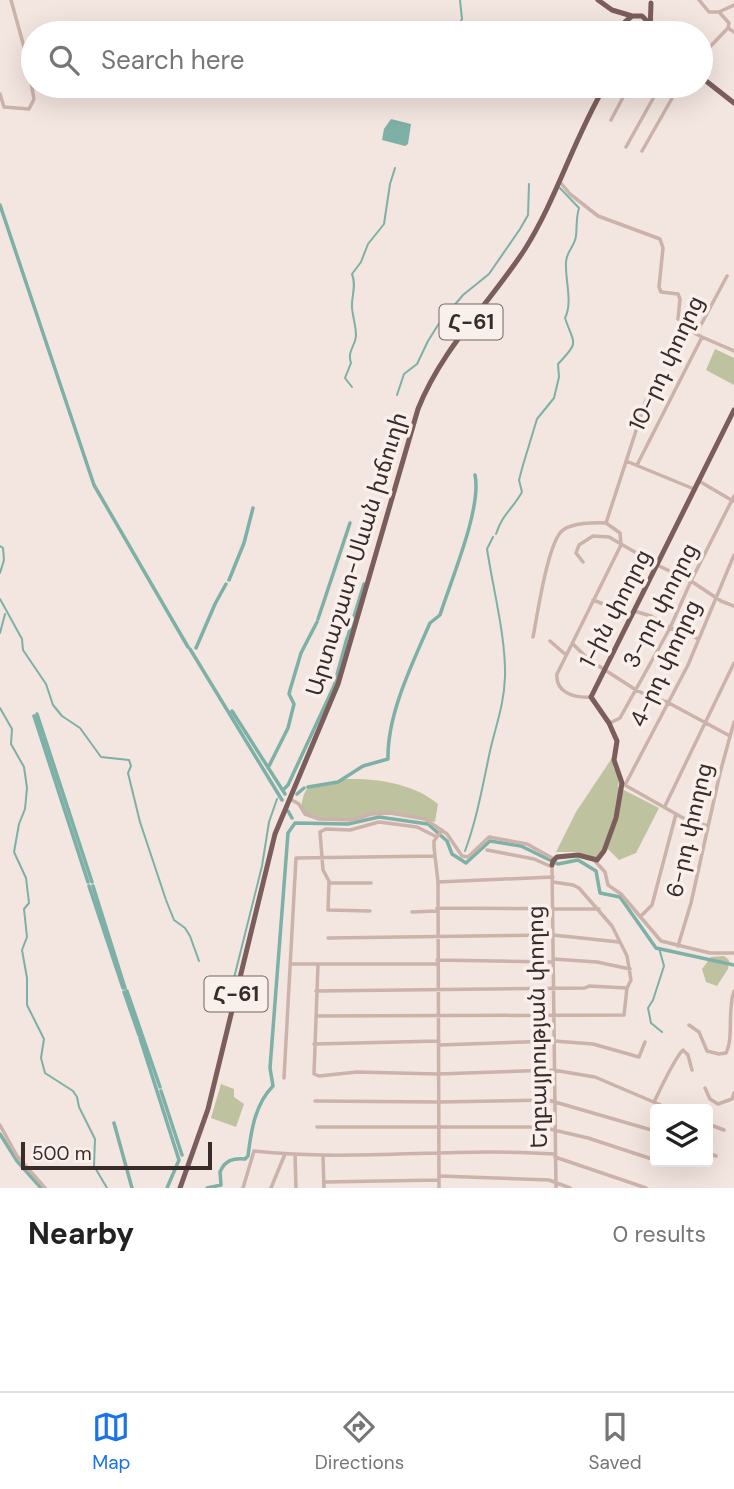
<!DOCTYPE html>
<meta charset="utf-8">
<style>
:root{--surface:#fff;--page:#f2f2f2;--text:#222;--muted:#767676;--line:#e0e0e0;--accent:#1a73e8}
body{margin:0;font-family:"DM Sans","Noto Sans Armenian",sans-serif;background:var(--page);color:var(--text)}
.controls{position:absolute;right:21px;bottom:21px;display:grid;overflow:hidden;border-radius:7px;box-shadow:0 7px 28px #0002}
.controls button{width:63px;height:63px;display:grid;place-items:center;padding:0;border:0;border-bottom:2px solid var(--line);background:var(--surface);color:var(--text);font:35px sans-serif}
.scale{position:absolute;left:21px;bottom:18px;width:191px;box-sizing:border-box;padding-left:7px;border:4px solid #392b2a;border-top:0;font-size:19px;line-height:24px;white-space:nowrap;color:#392b2a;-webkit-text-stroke:5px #faf0eb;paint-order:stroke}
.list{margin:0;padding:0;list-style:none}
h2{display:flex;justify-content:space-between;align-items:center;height:91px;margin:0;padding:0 28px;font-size:30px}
h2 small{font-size:23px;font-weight:400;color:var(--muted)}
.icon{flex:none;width:38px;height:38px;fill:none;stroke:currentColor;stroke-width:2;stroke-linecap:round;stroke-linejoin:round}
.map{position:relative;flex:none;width:734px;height:1188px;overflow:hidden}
.search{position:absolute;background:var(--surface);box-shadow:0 7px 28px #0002;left:21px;right:21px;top:21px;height:77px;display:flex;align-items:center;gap:18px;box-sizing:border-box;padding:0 24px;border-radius:38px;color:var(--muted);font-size:26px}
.sheet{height:203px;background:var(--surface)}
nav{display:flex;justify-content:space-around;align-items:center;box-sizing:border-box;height:98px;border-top:2px solid var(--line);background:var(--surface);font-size:19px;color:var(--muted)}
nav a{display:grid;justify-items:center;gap:4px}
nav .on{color:var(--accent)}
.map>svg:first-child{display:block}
.green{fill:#bec29e}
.water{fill:#7db0a7}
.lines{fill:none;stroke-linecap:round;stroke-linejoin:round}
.stream{stroke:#7db0a7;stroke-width:2}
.canal{stroke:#7db0a7;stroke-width:3.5}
.minor{stroke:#cbb2aa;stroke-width:3.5}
.major{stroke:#7b5e5b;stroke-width:5}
.labels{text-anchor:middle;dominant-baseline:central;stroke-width:7;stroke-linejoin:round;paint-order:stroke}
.shield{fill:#faf0eb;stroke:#736664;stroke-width:2}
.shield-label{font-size:21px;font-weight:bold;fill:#392b2a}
.street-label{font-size:23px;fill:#392b2a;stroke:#faf0eb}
</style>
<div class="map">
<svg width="734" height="1188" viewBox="0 0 734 1188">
<rect width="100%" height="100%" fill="#f3e5df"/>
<path class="green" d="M 715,349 L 734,358 L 734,385 L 706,370 Z
M 612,758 L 614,769 L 620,775 L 618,787 L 659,808 L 636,853 L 619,860 L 608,849 L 597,860 L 578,852 L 556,852 L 576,812 Z
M 347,779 C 377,778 415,784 438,804 L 435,822 L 395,813 L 372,813 L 354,821 L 326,819 L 307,815 L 301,806 L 304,794 L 308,787 Z
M 724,956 L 729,960 L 728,969 L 717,986 L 706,982 L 702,969 L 711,957 Z
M 221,1084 L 234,1089 L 234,1097 L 244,1104 L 236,1127 L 211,1118 Z"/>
<path class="water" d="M 391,119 L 411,124 L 408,144 L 405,146 L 382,140 L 384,129 Z"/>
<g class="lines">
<path class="stream" d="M 456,33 L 462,19 L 460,0
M 352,387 L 345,378 L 351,363 C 347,351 355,347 356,336 C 356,326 353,318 352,308 C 351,296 357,286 352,274 L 361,262 L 368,244 L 384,224 L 390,184 L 395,168
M 397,395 L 404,374 L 417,364 L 428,341 L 438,325 L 463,295 L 489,274 L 520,229 L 528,215 L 529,184
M 496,534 C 503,513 512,510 522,492 L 519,480 L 523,465 L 537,419 L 554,398 L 559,377 L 558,364 C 580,341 574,345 565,318 C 573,302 565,281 566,262 C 566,252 575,246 576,236 C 577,226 576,218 579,208 L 560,188
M 0,546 L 3,548 L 4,560 L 0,573
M 0,599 L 22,639 L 23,650 L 46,684 L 53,705 L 62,716 L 80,728 L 101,757 L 129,760 L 131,766 L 128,773 L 140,822 L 166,900 L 174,920 L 185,928 L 190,936 L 199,961
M 0,633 L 5,614
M 0,708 L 12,729 L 11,744 L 24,767 L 27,788 L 25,809 L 19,824 L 14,852 L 26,878 L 29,903 L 24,909 L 27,937 L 22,950 L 27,978 L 27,1005 L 44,1039 L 41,1058 L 45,1073 L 73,1091 L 77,1097 L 79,1107 L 95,1139 L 94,1166 L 107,1188
M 465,851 C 477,819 483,784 490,751 C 496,725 504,705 505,677 C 506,637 493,589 487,549 L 493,537
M 659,948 L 664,966 L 653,1000 L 648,1008 L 651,1023 L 662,1032
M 234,978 L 262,866 L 269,822 L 277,799"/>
<path class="canal" d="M 0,205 L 94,485 L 188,647
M 229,580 L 244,543 L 253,508
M 318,619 L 350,523
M 348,636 L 364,584
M 196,648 L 215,604 L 226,584
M 190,649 L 282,800
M 232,711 L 285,794
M 37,714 L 92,882
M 34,716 L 88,882
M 268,768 L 288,728 L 294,704 L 289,694 L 290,690 L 301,653 L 317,622
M 308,787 L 338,782 L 363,766 L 388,759 C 387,715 412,664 430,623 L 440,615 C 451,580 482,508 475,475
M 284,789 L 288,785 L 334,686 L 347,638
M 297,794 L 304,788
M 288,811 L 292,818
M 89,886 L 123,988
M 93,886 L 125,988
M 127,991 L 160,1087
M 124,992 L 139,1035
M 140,1038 L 179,1160 L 167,1188
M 161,1091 L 182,1155
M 114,1123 L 132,1188
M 0,1134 L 17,1161 L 41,1188
M 207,1188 L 221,1185 L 220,1172 C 225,1160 233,1158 245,1159 L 248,1156 C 251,1131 255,1104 273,1086 L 270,1068 L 288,833 L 295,823 L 348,824 L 379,817 L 428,824 L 447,841 L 452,854 L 466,863 L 490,841 L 521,846 L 558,864 L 578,860 L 596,871 L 600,893 L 620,897 L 656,948 L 734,965"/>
<path class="minor" d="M 699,0 L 709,12 L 719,12 L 729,23 L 728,28
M 719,12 L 734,5
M 701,62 L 706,51 L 728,28 L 734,32
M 0,94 L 4,107 L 29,109 L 34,99 L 26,54 L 11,0
M 611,120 L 629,86
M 626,147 L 660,86
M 642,151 L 679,86
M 560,182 L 570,194 L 598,216 L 660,239 L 663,248 L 659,287 L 661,292 L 678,294 L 680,299 L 678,319 L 696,334
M 702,337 L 696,334 L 727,276
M 702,337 L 734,351
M 626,461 L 694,489
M 637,465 L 702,337
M 699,481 L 733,501
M 606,523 L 646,400
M 606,523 L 620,533 L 621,545
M 583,562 L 576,553 L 579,545 L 593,536 L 609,537 L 657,565 L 691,581 L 721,601 L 734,606
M 593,600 L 632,615
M 634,611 L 651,616 L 670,628 L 684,631 L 698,639
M 533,637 C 537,617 548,540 563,530 C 572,523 595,522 606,523
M 550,641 L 566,655
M 573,644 L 588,659 L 636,690 L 653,698 L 667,702 L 730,736
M 591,697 C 575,698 555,693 557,674 L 621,545
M 610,723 L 620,718 L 670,628 L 691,581 L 734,496
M 623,784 L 685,819 L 708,826
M 625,785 L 688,665 L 734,555
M 290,799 L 299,804 L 305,814 L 319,819 L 353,820 L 371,814 L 390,813 L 425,819 L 447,834 L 462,856 L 468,857 L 489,837 L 527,844 L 554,859
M 665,806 L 734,663
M 487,850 L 534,859 L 552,867
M 594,860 L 605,872 L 608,885 L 621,894 L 661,941 L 710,953 L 734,953
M 552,865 L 556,1188
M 438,882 L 553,877
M 329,883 L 371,883
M 437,908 L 599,909
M 370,911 L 328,910 L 329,881 L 323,870 L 320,832 L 326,829 L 350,830 L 379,822 L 417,827 L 437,837
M 412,912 L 437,911
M 641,916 L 652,905 L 676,814
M 328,938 L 553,935 L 619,942
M 678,946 L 691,903 L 720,773 L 734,722
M 553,959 L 597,962 L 630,969
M 437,960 L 553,962
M 290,964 L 437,964
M 318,964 L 314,1074 L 319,1076 L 357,1072 L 438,1074 L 553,1070 L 595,1077 L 670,1109
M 316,991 L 585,988 L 589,986 L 627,988
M 316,1016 L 624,1015 L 627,988 L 631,980 L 627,956 L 612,926 L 579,888 L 573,885 L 553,882
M 689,1025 L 699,1032 L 707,1051 L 719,1054 L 726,1053 C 734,1037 727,1011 734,991
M 314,1044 L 439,1041
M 439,1045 L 554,1041 L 593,1044 L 639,1057 L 645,1042
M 284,1078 L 296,858 L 435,856
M 705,1088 L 710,1099 L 718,1104 L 732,1099 L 734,1093
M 315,1101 L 439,1102 L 548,1100 L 655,1131
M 654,1102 C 660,1090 675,1057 683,1050 L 688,1055 L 692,1070
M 708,1124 L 724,1130
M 0,1125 L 17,1156 L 45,1188
M 317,1127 L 541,1127 L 588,1138 L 655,1160
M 708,1153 L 716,1156
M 295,1154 L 296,1188
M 323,1156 L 324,1188
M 555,1157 L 646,1188
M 439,1176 L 549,1180 L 570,1188
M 324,1182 L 439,1180
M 243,1188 L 254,1151 C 354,1162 455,1147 555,1154
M 271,1188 L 285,1154
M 439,1188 L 438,882 L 434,847 L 434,841 L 442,830"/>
<path class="major" d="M 598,0 L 612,10 L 632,16
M 624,33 L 625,22 L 632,16 L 642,16 L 649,23
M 650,33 L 651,3
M 701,77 L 734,103
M 552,865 L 553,861 L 557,857 L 578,855 L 597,860 L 604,851 L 616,818 L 622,783 L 614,760 L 617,741 L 609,723 L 591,697 L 734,410
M 180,1188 L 208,1109 L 275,834 L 338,684 L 418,409 C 442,348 490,303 525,249 C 557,198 574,138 605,86"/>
</g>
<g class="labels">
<g class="shield">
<rect x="439.5" y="304.5" width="63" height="35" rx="5"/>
<rect x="204.5" y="976.5" width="63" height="35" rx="5"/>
</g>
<g class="shield-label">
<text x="471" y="322">Հ-61</text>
<text x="236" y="994">Հ-61</text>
</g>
<g class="street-label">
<text transform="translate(666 363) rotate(-65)">10-րդ փողոց</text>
<text transform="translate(356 554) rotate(-73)">Արտաշատ-Սևան խճուղի</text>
<text transform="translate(660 605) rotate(-63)">3-րդ փողոց</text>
<text transform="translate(615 608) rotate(-63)">1-ին փողոց</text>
<text transform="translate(665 663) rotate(-65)">4-րդ փողոց</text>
<text transform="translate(689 830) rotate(-77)">6-րդ փողոց</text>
<text transform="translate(537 1027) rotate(-91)">Եղբայրության փողոց</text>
</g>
</g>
</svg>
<div class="controls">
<button><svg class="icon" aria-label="layers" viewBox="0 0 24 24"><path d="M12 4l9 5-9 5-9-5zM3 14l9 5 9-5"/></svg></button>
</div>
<div class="scale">500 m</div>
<div class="search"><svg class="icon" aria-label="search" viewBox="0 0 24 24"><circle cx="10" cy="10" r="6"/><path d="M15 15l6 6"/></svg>Search here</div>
</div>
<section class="sheet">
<h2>Nearby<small>0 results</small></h2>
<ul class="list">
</ul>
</section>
<nav>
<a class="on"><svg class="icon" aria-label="map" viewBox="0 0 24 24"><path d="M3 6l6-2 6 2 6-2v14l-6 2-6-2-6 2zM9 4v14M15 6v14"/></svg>Map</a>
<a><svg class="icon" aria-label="directions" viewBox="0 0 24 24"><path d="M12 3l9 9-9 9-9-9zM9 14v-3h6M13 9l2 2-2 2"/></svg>Directions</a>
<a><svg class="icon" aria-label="saved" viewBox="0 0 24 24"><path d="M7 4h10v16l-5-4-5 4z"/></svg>Saved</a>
</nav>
